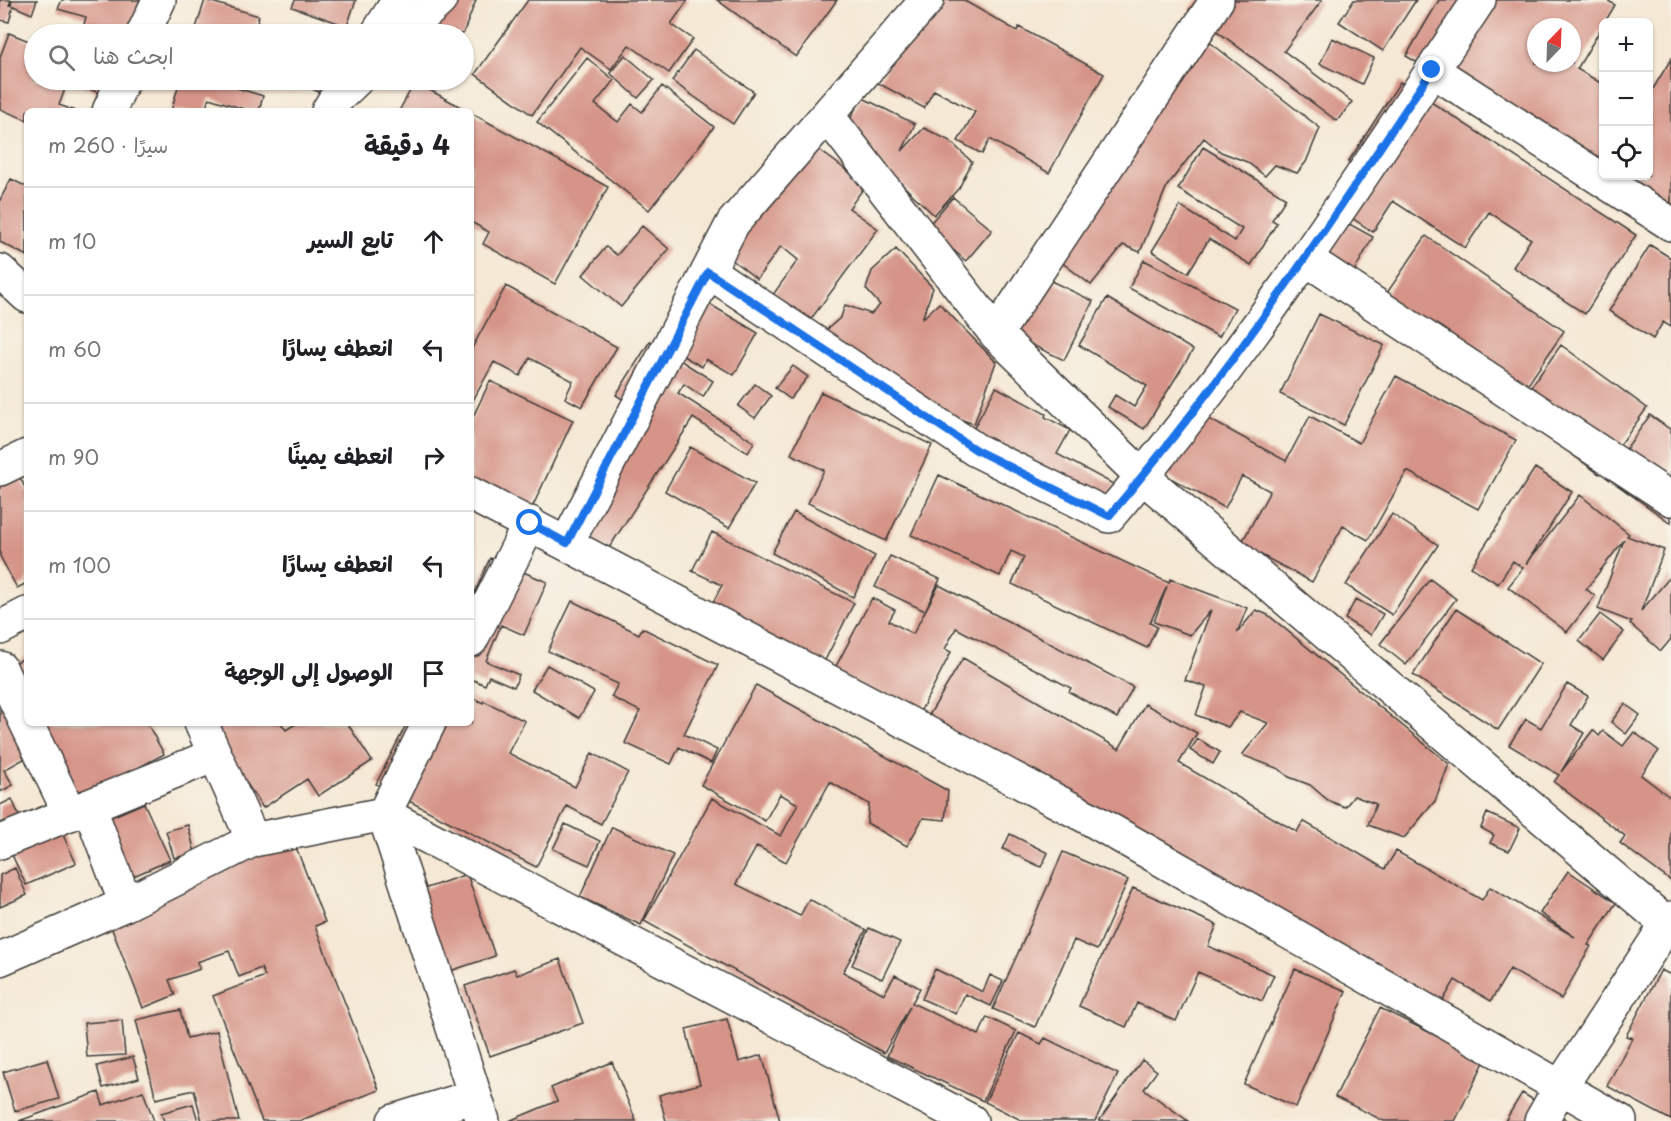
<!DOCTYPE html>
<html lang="ar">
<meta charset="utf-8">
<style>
:root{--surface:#fff;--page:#f2f2f2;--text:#202124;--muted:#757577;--line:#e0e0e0}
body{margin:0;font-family:"Playpen Sans","Playpen Sans Arabic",sans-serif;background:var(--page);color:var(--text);direction:rtl}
.controls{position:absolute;right:18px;top:18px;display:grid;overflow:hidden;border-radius:9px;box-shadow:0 2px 4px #0004}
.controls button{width:54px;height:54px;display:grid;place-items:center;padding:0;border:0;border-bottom:2px solid var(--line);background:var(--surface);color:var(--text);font:30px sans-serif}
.compass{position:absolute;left:1527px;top:18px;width:54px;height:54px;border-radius:50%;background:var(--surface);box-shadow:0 2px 4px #0004;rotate:23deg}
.stop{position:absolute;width:18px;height:18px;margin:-14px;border:4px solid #1a73e8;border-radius:50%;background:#fff}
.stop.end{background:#1a73e8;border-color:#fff;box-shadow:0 2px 6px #0008}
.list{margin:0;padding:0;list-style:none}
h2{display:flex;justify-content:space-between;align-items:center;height:78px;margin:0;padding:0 24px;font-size:26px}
h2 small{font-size:20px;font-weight:400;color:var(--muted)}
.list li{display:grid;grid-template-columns:39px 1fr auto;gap:18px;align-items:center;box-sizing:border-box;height:108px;padding:0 24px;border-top:2px solid var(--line)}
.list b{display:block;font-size:22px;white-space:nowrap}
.list em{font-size:20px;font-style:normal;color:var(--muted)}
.icon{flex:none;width:33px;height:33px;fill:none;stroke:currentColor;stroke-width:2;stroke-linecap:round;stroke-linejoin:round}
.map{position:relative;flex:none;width:1671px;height:1121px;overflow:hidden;direction:ltr}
.search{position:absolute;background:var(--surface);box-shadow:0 2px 4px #0004;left:24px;top:24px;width:450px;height:66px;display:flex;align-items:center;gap:15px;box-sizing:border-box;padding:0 21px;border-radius:33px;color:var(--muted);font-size:22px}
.panel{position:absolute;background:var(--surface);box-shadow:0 2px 4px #0004;left:24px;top:108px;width:450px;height:618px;border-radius:9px;direction:rtl}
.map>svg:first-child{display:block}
.building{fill:#d69488;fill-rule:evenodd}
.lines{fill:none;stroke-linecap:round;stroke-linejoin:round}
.minor-casing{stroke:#3d3b38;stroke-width:36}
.minor{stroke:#fff;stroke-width:33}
.route{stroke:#1a73e8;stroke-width:8}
</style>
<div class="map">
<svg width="1671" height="1121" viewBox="0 0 1671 1121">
<rect width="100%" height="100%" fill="#f7f3e8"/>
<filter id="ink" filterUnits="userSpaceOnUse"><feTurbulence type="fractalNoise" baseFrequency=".0167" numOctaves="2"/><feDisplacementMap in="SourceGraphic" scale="12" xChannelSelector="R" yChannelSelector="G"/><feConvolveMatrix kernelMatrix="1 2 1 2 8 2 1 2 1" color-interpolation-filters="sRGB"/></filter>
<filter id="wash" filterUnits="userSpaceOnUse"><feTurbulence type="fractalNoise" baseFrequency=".008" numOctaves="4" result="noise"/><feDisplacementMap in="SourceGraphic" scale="24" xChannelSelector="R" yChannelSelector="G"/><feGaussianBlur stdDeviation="1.35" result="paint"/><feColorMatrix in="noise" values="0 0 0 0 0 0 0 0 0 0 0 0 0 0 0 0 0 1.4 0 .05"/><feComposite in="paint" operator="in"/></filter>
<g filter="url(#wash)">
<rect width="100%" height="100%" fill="#f5e8d4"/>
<g id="blocks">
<path class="building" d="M 0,0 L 11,0 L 9,5 L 13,6 L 9,22 L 0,20 Z
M 12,0 L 37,0 L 32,14 L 11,5 Z
M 62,0 L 148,0 L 137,34 L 91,34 L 82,32 L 86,17 L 58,9 Z
M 205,0 L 259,16 L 254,34 L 194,34 Z
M 295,0 L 356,0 L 347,26 L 292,7 Z
M 390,0 L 476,0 L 463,34 L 411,34 Z
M 528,0 L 688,0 L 671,24 L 693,39 L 669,73 L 629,45 L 611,69 L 580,47 L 532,115 L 475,74 Z
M 717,0 L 837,0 L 796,57 Z
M 925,0 L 963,0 L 1017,31 L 1019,27 L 1104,74 L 1049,173 L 990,139 L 982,154 L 958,141 L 975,112 L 934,90 L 924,108 L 878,83 Z
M 1197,0 L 1322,0 L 1284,51 L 1352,102 L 1337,121 L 1189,10 Z
M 1354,0 L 1416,0 L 1383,51 L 1339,22 Z
M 1439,0 L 1607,0 L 1615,5 L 1577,69 L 1604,85 L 1604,176 L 1648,176 L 1648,97 L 1671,59 L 1671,224 L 1588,175 L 1593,167 L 1406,56 ZM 1536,27 L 1572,27 L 1572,63 L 1536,63 Z
M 1189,26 L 1320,128 L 1306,162 L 1297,173 L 1275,165 L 1265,176 L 1247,162 L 1221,152 L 1204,138 L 1167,186 L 1140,252 L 1123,245 L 1091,285 L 1051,254 Z
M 9,33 L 34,43 L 34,80 L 117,80 L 110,97 L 68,81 L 59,105 L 76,111 L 27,111 L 27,120 L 0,109 L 0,57 Z
M 1332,38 L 1374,58 L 1362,84 L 1320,64 Z
M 694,50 L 754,92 L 733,124 L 672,81 Z
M 625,55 L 654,80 L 638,98 L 610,73 Z
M 587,58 L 614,80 L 595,104 L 618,122 L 632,104 L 642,112 L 662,86 L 714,127 L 649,210 L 537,122 Z
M 180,80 L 240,80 L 237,88 L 263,96 L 259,111 L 250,111 L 209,98 L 205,111 L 171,111 Z
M 292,80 L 335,80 L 328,96 Z
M 415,82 L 468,111 L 399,111 Z
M 1400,82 L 1636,235 L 1585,314 L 1513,267 L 1531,239 L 1489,212 L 1465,248 L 1393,201 L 1373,232 L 1334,206 L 1358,168 L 1348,162 Z
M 861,97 L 915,124 L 902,151 L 924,128 L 950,141 L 972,162 L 959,188 L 934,215 L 845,130 Z
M 471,113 L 608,187 L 555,284 L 483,244 L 489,232 L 471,222 Z
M 802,137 L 866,185 L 849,208 L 878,229 L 808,323 L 772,296 L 798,260 L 781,246 L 757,279 L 726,255 Z
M 1203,147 L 1286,198 L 1272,220 L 1277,223 L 1251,265 L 1209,239 L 1188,273 L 1152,251 L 1180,206 L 1235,241 L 1242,229 L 1178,189 Z
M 11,179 L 27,187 L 27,256 L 0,242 L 0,200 Z
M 953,197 L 992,230 L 966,261 L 927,227 Z
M 1324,210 L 1373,237 L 1351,277 L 1319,260 Z
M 642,226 L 669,249 L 621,307 L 583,275 L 606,247 L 617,255 Z
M 1426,236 L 1564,331 L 1517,401 L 1378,306 Z
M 1650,245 L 1671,258 L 1671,327 L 1663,322 L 1653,339 L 1609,311 Z
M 896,249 L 933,288 L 922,319 L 939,303 L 996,362 L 974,424 L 908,401 L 823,333 L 841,317 L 845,305 L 871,314 L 880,305 L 866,289 L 872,271 Z
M 1144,260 L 1235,308 L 1219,337 L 1129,288 Z
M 1026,269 L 1093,301 L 1064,360 L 997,328 Z
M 506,286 L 617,347 L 582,407 L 565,398 L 573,381 L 530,358 L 520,376 L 494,362 L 471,404 L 471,350 Z
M 691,293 L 758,333 L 734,375 L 706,359 L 702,367 L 661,343 Z
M 1107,298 L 1193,350 L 1144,429 L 1108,407 L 1115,395 L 1134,407 L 1147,386 L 1079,345 Z
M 1319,314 L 1384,345 L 1344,425 L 1280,394 Z
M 650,341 L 713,381 L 703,397 L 684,384 L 678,393 L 754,442 L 748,453 L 693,418 L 609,548 L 563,539 L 644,413 L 616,395 Z
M 1561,345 L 1647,408 L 1599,474 L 1555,442 L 1518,405 Z
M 793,366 L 808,377 L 790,399 L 775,388 Z
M 1396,376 L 1516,440 L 1478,509 L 1407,471 L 1368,540 L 1343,526 L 1312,582 L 1241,544 L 1270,491 L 1242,476 L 1225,508 L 1165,475 L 1198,413 L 1286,461 L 1310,416 L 1359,443 Z
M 490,381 L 573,420 L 523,527 L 471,503 L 471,421 Z
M 755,384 L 771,396 L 755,418 L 738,406 Z
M 996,387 L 1046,414 L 1045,417 L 1070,430 L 1057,454 L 1115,485 L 1101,510 L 968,439 Z
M 821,392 L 932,445 L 886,541 L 808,503 L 824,470 L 791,454 Z
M 1650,415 L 1671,430 L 1671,523 L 1606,477 Z
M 690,447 L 755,483 L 729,528 L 665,491 Z
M 6,451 L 27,491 L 27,583 L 17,588 L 0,556 L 0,454 Z
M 1535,468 L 1572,492 L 1526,564 L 1580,495 L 1629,534 L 1627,536 L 1664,550 L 1641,611 L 1671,576 L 1671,639 L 1661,651 L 1630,624 L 1632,622 L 1598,609 L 1624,540 L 1586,589 L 1595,596 L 1567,632 L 1508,587 L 1523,568 L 1513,561 L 1498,584 L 1471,567 Z
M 939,475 L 1169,583 L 1170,579 L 1247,608 L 1237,633 L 1256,610 L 1268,615 L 1449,764 L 1435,801 L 1404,838 L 1368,825 L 1376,804 L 1354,796 L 1345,807 L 1329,801 L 1310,785 L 1289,777 L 1279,769 L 1242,755 L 1268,723 L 1240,712 L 1228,727 L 1196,715 L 1206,687 L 1185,680 L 1211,610 L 1190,635 L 1154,622 L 1167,586 L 1150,623 L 1157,627 L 1147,648 L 1012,584 L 1024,557 L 1011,551 L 1000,576 L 911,535 Z
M 794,512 L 875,556 L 853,597 L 772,553 Z
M 1392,514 L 1438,545 L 1392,615 L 1346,585 Z
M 712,532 L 854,603 L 820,670 L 707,614 L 722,585 L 692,571 Z
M 890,556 L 940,579 L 925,611 L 875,587 Z
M 490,558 L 547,582 L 524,635 L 501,625 L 486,661 L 519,675 L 514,687 L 489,676 L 485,685 L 471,679 L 471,601 Z
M 1430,579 L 1456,599 L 1406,665 L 1380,644 Z
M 939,585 L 1133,687 L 1117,718 L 1069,692 L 1071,688 L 956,628 L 945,649 L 951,652 L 918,716 L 833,672 L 872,598 L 895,610 L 889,621 L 913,634 Z
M 1356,599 L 1383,614 L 1371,635 L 1345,619 Z
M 572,601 L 639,634 L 642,628 L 718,665 L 684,734 L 717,750 L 711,763 L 679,747 L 671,764 L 625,743 L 640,711 L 611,697 L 618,684 L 548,651 Z
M 1456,609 L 1541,664 L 1498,730 L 1413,675 Z
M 1600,614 L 1624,632 L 1603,660 L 1579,641 Z
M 27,656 L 27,708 L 4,670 Z
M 963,658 L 1119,749 L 1145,704 L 1197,733 L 1179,763 L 1297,832 L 1303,821 L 1385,869 L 1396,851 L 1482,900 L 1490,887 L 1575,937 L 1540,913 L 1568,871 L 1616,903 L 1588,945 L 1591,946 L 1561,999 L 1510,969 L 1491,1001 L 1455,980 L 1441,1004 L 928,717 Z
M 547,665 L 594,692 L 579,718 L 532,690 Z
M 1567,684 L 1588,696 L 1571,725 L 1584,733 L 1561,772 L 1593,730 L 1599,736 L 1603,731 L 1623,746 L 1634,732 L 1659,751 L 1641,775 L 1671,798 L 1671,881 L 1620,843 L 1625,836 L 1554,782 L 1559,775 L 1509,745 L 1526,719 L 1541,728 Z
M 756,685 L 948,791 L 945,820 L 923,818 L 907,846 L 867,823 L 869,804 L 830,782 L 786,862 L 757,846 L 736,884 L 800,916 L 809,899 L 866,930 L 843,972 L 884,994 L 895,975 L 920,988 L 912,1003 L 979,1035 L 987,1017 L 1016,1031 L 983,1101 L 887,1056 L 910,1006 L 884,1053 L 644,921 L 712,798 L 781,836 L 798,804 L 780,794 L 765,821 L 701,785 Z
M 0,696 L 31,755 L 4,770 L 13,785 L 0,792 Z
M 471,697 L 483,703 L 484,701 L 525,721 L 508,753 L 575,787 L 592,753 L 628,772 L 601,824 L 567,806 L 536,867 L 376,784 L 407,723 L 471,723 Z
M 1625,704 L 1640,715 L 1626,734 L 1611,722 Z
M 34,723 L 147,723 L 164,754 L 76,801 Z
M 207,723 L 281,723 L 286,730 L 297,723 L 347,723 L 372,761 L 318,796 L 307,779 L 263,808 Z
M 1198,739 L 1220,752 L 1213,764 L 1190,750 Z
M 12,799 L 22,823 L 51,809 L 76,863 L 26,885 L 2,833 L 0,834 L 0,805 Z
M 144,803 L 170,860 L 118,883 L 93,825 Z
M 1487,813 L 1520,828 L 1509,851 L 1490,843 L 1494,835 L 1481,828 Z
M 565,824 L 600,841 L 589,865 L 553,849 Z
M 188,825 L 195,853 L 174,858 L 166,831 Z
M 612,827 L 673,855 L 641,925 L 580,897 Z
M 1010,834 L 1048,853 L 1041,867 L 1003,849 Z
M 294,842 L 325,922 L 315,926 L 379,1090 L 299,1121 L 262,1121 L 213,996 L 265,976 L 261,968 L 239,977 L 229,951 L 197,962 L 200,969 L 169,980 L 175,995 L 143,1008 L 106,914 Z
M 1063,852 L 1128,880 L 1097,950 L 1074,940 L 1035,1027 L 993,1009 Z
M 15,868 L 27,895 L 0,907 L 0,875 Z
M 467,874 L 495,956 L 447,972 L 418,891 Z
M 1133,888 L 1217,925 L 1208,946 L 1274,975 L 1262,1001 L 1198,972 L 1176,1021 L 1137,1003 L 1126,1027 L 1079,1006 Z
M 869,928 L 900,942 L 882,979 L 852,965 Z
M 560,959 L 583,1023 L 490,1056 L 465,986 L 514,969 L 517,975 Z
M 935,969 L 983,992 L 990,975 L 1003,981 L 991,1006 L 965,994 L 956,1014 L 922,999 Z
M 1295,969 L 1346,991 L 1296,1107 L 1244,1084 Z
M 1661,970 L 1671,975 L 1671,1120 L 1607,1086 L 1632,1038 L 1626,1036 Z
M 1380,1008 L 1485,1060 L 1455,1121 L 1384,1121 L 1335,1097 Z
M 180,1010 L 187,1038 L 217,1031 L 239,1121 L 202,1121 L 194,1090 L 156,1099 L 136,1020 Z
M 727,1019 L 739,1062 L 762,1055 L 780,1121 L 666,1121 L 659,1095 L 700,1084 L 686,1029 Z
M 122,1020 L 125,1055 L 87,1057 L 84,1023 Z
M 1019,1033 L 1041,1044 L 1045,1038 L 1118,1074 L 1095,1121 L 1023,1121 L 985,1102 Z
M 133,1057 L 139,1078 L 103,1088 L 97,1066 Z
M 47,1059 L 59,1099 L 15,1111 L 3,1072 Z
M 1142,1060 L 1157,1071 L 1144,1089 L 1188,1121 L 1099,1121 Z
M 612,1062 L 636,1121 L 509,1121 L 557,1101 L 551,1088 Z
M 143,1091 L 154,1121 L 19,1121 L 99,1092 L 103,1105 Z
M 1522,1093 L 1569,1121 L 1505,1121 Z
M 193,1104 L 198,1121 L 164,1121 L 161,1113 Z"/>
</g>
</g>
<g filter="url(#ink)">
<use href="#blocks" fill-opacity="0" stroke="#3d3b38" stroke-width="1.5"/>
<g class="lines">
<g class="minor-casing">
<path id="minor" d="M 143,34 L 159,0
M 377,34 L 399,0
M 403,34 L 440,0
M 1432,70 L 1671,224
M 109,111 L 123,80
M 328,111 L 334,101 L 356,80
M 827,115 L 996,334 L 1143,477 L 1666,923
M 1306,259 L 1671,499
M 0,271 L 27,296
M 708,271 L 976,450 L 1109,516 C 1247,355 1362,176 1479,0
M 996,334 L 1217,0
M 0,469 L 27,456
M 471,494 L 1087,817 L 1620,1121
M 567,543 L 733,223 L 927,0
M 0,628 L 27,614
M 471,640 L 530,523
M 0,668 L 70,814
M 201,723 L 253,840
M 429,723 L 384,814 L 483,1121
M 89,806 L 126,904
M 0,842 L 215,755
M 0,959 L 126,904 L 253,840 L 384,814 L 971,1121
M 394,1121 L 475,1096
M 1541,1121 L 1559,1089 L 1671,918"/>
</g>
<use href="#minor" class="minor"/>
</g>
</g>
<g class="lines" filter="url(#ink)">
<path class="route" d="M 530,523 L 567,543 L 708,272 L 976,450 L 1109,516 C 1228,376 1331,222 1432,70"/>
</g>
</svg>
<div class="controls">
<button>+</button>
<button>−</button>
<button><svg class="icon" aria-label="locate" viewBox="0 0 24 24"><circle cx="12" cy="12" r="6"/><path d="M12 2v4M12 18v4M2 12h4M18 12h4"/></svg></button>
</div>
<svg class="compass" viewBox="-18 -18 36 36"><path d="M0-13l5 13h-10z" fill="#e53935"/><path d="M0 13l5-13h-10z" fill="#757577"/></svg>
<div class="stop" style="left:530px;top:523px"></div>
<div class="stop end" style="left:1432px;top:70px"></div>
<div class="search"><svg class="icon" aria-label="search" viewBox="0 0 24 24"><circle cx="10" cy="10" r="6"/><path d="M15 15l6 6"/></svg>ابحث هنا</div>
<section class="panel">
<h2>4 دقيقة<small>سيرًا · 260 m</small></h2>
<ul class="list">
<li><svg class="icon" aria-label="ahead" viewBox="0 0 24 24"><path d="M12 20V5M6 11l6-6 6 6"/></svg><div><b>تابع السير</b></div><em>10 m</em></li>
<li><svg class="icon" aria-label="left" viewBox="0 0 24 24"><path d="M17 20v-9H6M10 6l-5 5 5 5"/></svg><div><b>انعطف يسارًا</b></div><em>60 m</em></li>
<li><svg class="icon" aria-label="right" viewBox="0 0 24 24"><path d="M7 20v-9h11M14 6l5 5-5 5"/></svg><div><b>انعطف يمينًا</b></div><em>90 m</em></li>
<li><svg class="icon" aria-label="left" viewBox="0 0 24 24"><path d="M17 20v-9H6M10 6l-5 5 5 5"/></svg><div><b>انعطف يسارًا</b></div><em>100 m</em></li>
<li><svg class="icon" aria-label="arrive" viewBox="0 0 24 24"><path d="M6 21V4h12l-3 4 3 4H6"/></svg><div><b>الوصول إلى الوجهة</b></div></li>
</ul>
</section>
</div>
